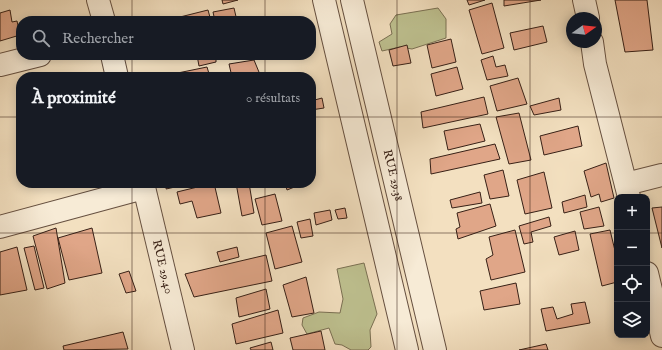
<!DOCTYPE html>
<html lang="fr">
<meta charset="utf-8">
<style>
:root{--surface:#171b24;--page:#242831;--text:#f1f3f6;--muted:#9ea1a6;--line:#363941}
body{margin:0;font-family:"IM FELL English",serif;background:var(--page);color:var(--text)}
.controls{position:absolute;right:12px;bottom:12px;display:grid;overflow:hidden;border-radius:8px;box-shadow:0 2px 10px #0003}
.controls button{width:36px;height:36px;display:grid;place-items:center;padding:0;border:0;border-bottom:1px solid var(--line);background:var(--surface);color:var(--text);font:20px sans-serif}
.compass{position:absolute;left:566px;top:12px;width:36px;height:36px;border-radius:50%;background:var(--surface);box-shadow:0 2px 10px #0003;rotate:75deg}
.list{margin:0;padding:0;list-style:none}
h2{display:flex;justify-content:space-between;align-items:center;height:52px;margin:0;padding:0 16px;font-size:17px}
h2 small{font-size:13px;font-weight:400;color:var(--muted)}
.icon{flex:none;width:22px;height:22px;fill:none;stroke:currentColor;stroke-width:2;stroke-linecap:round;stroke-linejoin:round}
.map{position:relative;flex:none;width:662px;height:350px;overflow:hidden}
.search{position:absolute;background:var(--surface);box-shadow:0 2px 10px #0003;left:16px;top:16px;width:300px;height:44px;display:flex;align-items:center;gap:10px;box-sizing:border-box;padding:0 14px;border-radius:16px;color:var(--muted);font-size:15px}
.panel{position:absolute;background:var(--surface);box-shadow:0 2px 10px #0003;left:16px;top:72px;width:300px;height:116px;border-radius:16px}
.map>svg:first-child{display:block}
.green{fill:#bec190;stroke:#7a7053}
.building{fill:#e0a688;stroke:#372016}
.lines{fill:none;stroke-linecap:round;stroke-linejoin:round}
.minor-casing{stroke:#665040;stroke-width:24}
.minor{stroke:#f7ebd6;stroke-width:22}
.grid{fill:none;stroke:#372016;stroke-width:1;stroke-opacity:0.55}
.labels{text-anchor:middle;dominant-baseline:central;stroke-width:3;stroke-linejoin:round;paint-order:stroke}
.street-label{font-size:12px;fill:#372016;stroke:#f7ebd6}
</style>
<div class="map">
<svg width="662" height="350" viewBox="0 0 662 350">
<rect width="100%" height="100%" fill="#f3e0c0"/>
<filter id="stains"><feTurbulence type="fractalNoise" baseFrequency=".005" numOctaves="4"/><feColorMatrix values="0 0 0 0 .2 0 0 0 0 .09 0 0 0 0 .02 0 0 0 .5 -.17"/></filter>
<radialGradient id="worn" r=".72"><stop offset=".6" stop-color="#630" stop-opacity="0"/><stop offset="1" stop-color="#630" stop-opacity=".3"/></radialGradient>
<path class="green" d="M 438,8 L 446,19 L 446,38 L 412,49 L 400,47 L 382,51 L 379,42 L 392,34 L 390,24 L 396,15 Z
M 364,263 L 377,314 L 370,330 L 371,347 L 368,350 L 351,350 L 342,345 L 335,344 L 329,328 L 307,334 L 302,325 L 303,318 L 319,312 L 340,313 L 343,299 L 337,269 Z"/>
<path class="building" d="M 222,0 L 238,0 L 223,4 Z
M 467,0 L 485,0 L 469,5 Z
M 504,0 L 541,0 L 504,6 Z
M 615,0 L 647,0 L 653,50 L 625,52 Z
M 492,3 L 504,48 L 482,54 L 469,10 Z
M 234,8 L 237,21 L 215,21 L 213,12 Z
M 10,10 L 12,22 L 17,21 L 20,35 L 0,41 L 0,13 Z
M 208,10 L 211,21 L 177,21 L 176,18 Z
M 543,26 L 547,42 L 514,50 L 510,33 Z
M 451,39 L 456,62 L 432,68 L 427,45 Z
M 407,45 L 411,63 L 393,66 L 389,50 Z
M 197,55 L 216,55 L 216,62 L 199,66 Z
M 493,56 L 496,67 L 505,65 L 508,76 L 487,80 L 481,60 Z
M 254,60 L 261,77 L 232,77 L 229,64 Z
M 207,67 L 210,77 L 163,76 Z
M 457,67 L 463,89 L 436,96 L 431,74 Z
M 518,78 L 527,104 L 497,111 L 490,86 Z
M 484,97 L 488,114 L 423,128 L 421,112 Z
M 322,98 L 324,108 L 311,110 L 311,101 Z
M 559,98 L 561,110 L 534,115 L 530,106 Z
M 519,113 L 531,160 L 509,164 L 496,117 Z
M 480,124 L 485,141 L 448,150 L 444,131 Z
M 578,126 L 582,146 L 544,155 L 540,136 Z
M 495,144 L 500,159 L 431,174 L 430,159 Z
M 606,163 L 614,198 L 601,202 L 599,194 L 591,197 L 584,171 Z
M 503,170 L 509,196 L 490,199 L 484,175 Z
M 544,172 L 552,208 L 525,214 L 517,180 Z
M 167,183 L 193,183 L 166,189 Z
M 214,183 L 221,213 L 197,218 L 192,201 L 180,204 L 177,192 Z
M 236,183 L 249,183 L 254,213 L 242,216 Z
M 285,183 L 296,183 L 297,186 L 287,190 Z
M 480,192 L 482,203 L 452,208 L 450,200 Z
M 275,194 L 282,221 L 262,225 L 255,199 Z
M 585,195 L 587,207 L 564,213 L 562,202 Z
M 490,204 L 496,226 L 458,239 L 456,229 L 460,227 L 457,213 Z
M 599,207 L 604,226 L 584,229 L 580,212 Z
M 662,207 L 662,248 L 652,208 Z
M 345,208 L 347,218 L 338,219 L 335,210 Z
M 330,210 L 332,220 L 316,225 L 314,213 Z
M 549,217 L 551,226 L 531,232 L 533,242 L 524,244 L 519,226 Z
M 310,219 L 313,236 L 301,238 L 297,222 Z
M 292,226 L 302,262 L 275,269 L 266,233 Z
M 56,228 L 65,283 L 47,289 L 33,236 Z
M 92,228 L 102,273 L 69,280 L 58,238 Z
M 515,230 L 525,272 L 491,280 L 486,259 L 493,255 L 489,237 Z
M 610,230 L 617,259 L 617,282 L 602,286 L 590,234 Z
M 575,231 L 579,250 L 559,255 L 554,237 Z
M 34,246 L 44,288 L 35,290 L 24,248 Z
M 17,247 L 27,290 L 0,295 L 0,252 Z
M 237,247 L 239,257 L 220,262 L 217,252 Z
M 266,255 L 272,281 L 194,297 L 185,274 Z
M 129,271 L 136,291 L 126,293 L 119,274 Z
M 306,277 L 314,313 L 292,317 L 283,285 Z
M 516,283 L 520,304 L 484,310 L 480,291 Z
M 266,289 L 270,309 L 239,317 L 236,298 Z
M 585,302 L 590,323 L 546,331 L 541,309 L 553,307 L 557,319 L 573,314 L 571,304 Z
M 278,310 L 283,333 L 236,344 L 232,324 Z
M 321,331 L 325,350 L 293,350 L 290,338 Z
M 123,332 L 128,349 L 64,350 L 63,346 Z
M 271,342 L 273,350 L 251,350 L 250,348 Z
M 546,344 L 548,350 L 519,350 Z"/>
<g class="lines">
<g class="minor-casing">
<g id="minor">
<path d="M 98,0 L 104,21"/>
<path d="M 324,0 L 407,350"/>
<path id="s1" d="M 352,0 L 435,350"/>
<path d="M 584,0 L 588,18"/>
<path d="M 592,42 L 595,64 L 629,197"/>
<path d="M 112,55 L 117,77"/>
<path d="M 0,65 L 40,55"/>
<path id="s2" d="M 143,183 L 183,350"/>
<path d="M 626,184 L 662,175"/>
<path d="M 0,227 L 144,188"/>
<path d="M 647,273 L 662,336"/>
</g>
</g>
<use href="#minor" class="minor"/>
</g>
<path class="grid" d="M 132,0 L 132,21M 265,0 L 265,21M 397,0 L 397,350M 530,0 L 530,350M 132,55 L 132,77M 265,55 L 265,77M 0,117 L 21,117M 311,117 L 662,117M 132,183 L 132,350M 265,183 L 265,350M 0,233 L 617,233M 647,233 L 662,233"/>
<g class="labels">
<g class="street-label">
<text stroke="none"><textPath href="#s1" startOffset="180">RUE 29.38</textPath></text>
<text stroke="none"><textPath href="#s2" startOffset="86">RUE 29.40</textPath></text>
</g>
</g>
<rect width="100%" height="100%" filter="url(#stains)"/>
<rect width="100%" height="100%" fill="url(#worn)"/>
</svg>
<div class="controls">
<button>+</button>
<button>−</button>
<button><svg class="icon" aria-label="locate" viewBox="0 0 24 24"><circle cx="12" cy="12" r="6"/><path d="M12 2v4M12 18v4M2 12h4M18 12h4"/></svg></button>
<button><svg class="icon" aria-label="layers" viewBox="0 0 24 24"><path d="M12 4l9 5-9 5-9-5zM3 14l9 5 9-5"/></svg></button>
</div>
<svg class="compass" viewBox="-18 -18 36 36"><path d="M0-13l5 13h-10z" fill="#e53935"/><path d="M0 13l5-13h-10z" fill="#9ea1a6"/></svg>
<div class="search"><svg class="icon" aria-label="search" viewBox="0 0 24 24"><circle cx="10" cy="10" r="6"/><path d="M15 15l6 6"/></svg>Rechercher</div>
<section class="panel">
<h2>À proximité<small>0 résultats</small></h2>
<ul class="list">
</ul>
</section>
</div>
